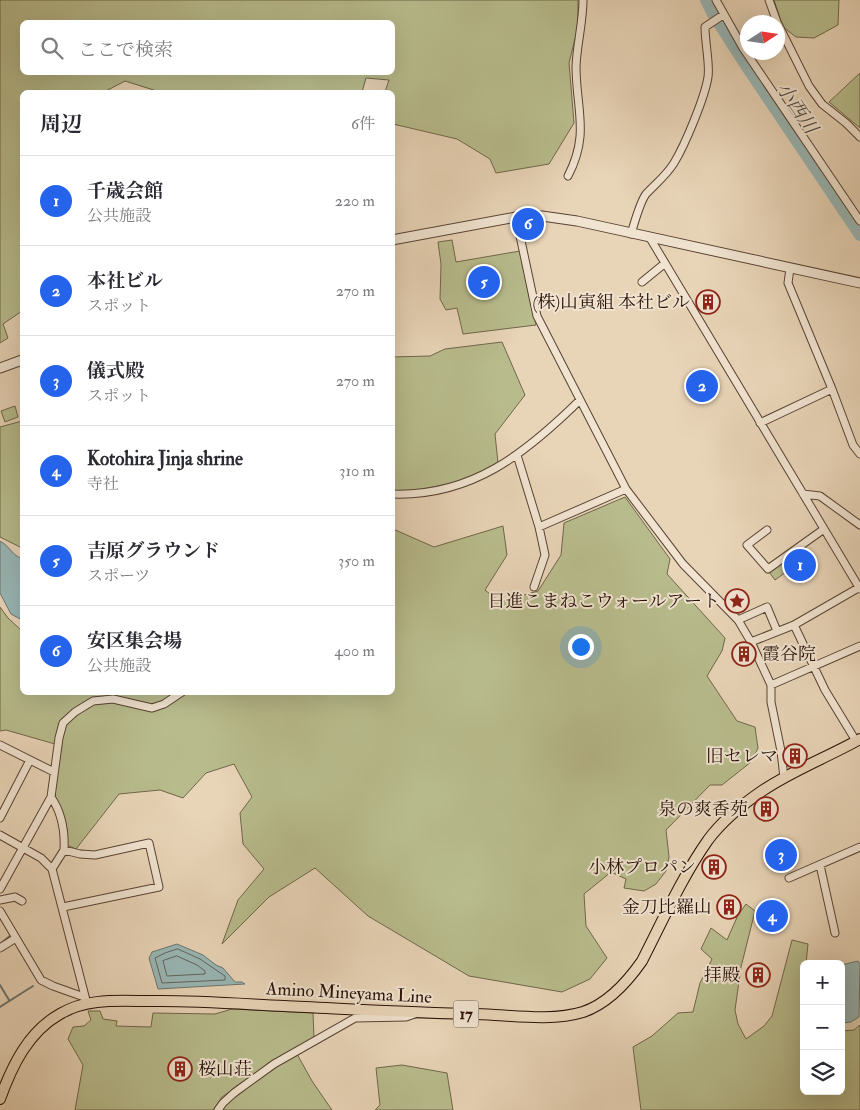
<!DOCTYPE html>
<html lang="ja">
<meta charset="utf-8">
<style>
:root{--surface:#fff;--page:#f7f7f7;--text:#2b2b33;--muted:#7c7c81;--line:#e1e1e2;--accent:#2563eb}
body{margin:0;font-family:"IM FELL Double Pica","Noto Serif JP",serif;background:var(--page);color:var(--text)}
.controls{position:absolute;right:15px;bottom:15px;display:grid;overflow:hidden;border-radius:8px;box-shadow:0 5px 20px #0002}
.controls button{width:45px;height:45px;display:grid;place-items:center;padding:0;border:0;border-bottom:1px solid var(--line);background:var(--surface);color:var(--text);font:25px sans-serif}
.compass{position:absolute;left:740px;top:15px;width:45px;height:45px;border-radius:50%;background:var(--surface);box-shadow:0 5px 20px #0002;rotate:78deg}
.you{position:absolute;left:580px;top:646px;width:18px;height:18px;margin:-12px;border:4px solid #fff;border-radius:50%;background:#1a73e8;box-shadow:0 0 0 8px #1a73e833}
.badge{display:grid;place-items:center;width:32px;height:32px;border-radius:50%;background:var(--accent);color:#fff;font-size:16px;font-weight:700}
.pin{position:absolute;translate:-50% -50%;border:2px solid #fff;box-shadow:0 1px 5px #0006}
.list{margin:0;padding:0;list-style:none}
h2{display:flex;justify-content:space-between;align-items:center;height:65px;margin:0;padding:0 20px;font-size:21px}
h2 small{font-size:16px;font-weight:400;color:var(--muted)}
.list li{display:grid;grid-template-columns:32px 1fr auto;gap:15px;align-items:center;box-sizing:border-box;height:90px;padding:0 20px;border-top:1px solid var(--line)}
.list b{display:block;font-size:19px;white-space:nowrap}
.list p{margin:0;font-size:16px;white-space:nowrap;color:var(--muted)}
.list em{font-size:16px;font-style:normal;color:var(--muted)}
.icon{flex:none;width:28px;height:28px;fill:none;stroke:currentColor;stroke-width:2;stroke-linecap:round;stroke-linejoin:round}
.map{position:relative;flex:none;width:860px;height:1110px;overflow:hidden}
.search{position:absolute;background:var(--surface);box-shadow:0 5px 20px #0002;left:20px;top:20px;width:375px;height:55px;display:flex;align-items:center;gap:12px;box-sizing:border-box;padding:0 18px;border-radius:8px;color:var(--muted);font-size:19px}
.panel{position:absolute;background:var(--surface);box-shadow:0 5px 20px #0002;left:20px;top:90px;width:375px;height:605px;border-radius:8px}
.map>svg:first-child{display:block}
.green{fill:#b8bc8d;stroke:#70664a;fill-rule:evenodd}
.water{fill:#99b7b6;stroke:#6c7570}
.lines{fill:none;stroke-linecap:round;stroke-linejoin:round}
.shore{stroke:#61645e;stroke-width:1}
.stream{stroke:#6c7570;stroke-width:2}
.river{stroke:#99b7b6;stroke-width:12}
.minor-casing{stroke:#594233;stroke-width:9}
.tertiary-casing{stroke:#594233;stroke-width:11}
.primary-casing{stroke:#291107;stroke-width:12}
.minor{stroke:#f0e3d0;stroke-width:7}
.tertiary{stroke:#f0e3d0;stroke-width:9}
.primary{stroke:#e8d4b7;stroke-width:10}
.labels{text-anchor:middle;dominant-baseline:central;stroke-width:4;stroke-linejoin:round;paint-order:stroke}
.shield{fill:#f0e3d0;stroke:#655043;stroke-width:1}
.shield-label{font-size:16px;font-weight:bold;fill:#291107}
.poi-label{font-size:18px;fill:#291107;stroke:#f0e3d0;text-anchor:end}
.street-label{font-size:18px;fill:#291107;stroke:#f0e3d0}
.water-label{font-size:19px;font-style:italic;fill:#504b44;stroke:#f0e3d0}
</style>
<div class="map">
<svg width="860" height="1110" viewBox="0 0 860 1110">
<rect width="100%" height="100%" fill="#e8d4b7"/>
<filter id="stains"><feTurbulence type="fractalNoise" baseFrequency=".004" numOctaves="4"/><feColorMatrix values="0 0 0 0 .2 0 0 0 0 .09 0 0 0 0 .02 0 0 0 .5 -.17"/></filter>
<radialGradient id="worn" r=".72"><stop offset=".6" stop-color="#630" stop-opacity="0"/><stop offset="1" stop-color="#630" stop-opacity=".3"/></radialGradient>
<path class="green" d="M 0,0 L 578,0 L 578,27 L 569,63 L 574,123 L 549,164 L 496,173 L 490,159 L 457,139 L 393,124 L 392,92 L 385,92 L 389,80 L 366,78 L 362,92 L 160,92 L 125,81 L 104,92 L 22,92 L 22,311 L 3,324 L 8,338 L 0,343 ZM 22,22 L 392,22 L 392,72 L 22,72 Z
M 774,0 L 839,0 L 838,25 L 814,38 L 796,37 L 783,27 Z
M 860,73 L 860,128 L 829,102 Z
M 452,240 L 456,262 L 520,251 L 536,325 L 463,334 L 457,308 L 446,310 L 440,299 L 441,264 L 438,242 Z
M 502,342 L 525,395 L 495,434 L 498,463 L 464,481 L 408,492 L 393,491 L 392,357 L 430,356 L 445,349 Z
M 15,406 L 18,417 L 5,422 L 1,411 Z
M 22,421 L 22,548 L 0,537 L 0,427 Z
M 625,497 L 670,559 L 667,574 L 725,638 L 722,651 L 707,676 L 737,721 L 755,727 L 758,748 L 751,762 L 722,785 L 710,785 L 666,830 L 669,857 L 666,871 L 656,884 L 644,891 L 624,888 L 626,879 L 611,872 L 584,894 L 586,926 L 607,958 L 590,979 L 562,992 L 469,976 L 368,916 L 315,868 L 269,897 L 222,944 L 238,900 L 264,869 L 243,844 L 240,813 L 252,797 L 234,764 L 206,773 L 183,798 L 160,790 L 119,794 L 76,849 L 67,845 L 67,829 L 63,814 L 55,796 L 57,771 L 62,746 L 6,730 L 0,731 L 0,607 L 8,618 L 22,631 L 22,692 L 392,692 L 393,529 L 434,547 L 503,526 L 507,555 L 485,590 L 500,602 L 538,591 L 561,555 L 564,523 Z
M 788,559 L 793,567 L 775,580 L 769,572 Z
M 746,904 L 755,911 L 741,967 L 735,1010 L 738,1024 L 746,1039 L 764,1026 L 772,1016 L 792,940 L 808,944 L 806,964 L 804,964 L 804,1091 L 841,1091 L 841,1031 L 854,1030 L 860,1025 L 860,1110 L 641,1110 L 633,1047 L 652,1036 L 678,1013 L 693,1012 L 700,983 L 712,959 L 701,949 L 711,928 L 727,940 L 738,915 Z
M 232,1009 L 313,1013 L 314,1038 L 270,1063 L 222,1097 L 213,1110 L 75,1110 L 83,1065 L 68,1039 L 73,1027 L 84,1026 L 91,1020 L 88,1011 L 100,1011 L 103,1019 L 117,1021 L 116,1026 L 151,1027 L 153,1013 L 215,1014 Z
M 297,1054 L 312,1081 L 332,1110 L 222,1110 C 236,1089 275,1067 297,1054 Z
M 402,1065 L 447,1073 L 453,1110 L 375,1110 L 380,1105 L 376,1068 Z"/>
<path class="water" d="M 0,541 C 11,547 12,556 22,558 L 22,620 L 11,614 L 0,593 Z
M 177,944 L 203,955 L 216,965 L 223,968 L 235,982 L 242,982 L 245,984 L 158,989 L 149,958 L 152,952 Z
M 858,961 L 860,964 L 859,1017 L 851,1022 L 841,1023 L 841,965 Z"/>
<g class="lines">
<path class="shore" d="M 178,949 L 200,959 L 225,976 L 225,980 L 162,983 L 155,958 L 165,953 Z
M 177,956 L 197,965 L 205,971 L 205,974 L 167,976 L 163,961 Z"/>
<path class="stream" d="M 0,944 L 11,935
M 0,985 L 9,1000
M 0,1007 L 33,986"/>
<path class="river" d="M 706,0 L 713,14 L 747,67 L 860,235"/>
<g class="minor-casing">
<path id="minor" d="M 716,0 L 743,48 L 860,221
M 769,0 L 777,22
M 778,24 L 809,86 L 822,104 L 846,123 L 860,137
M 568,176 C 590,134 576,109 576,66 C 577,44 583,22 583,0
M 516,217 L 537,316 L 626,489 L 683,564 L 738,620 L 751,642 L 771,685 L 771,702 L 781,751 L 784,778
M 631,234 C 634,224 640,202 646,194 C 656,183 666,176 674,163 C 685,145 705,97 708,77 C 710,64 705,43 705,27 L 723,15
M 650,238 L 860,589
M 790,268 L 788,283 L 832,389 L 853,445 L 860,454
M 642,282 L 664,264
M 760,423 L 832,389
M 517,455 L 539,527 L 545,555 L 534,587
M 392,494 C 472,497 526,453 580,400
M 803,494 L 820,496 L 860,525
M 539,527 L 626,489
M 767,530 L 747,545 L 768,569 L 824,529
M 738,620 L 767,607 L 777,631
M 794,625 L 825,690 L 856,741
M 751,642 L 794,625 L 860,587
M 771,685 L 860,646
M 0,745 L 54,772
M 51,797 C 62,813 65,831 64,850
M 0,818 L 30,760
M 0,835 L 41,858 L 52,869 L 87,1004
M 820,865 L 835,933
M 52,869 L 64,850 L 80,854 L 95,855 L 149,843 L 159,887 L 63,907
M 789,878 L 860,847
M 0,889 L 51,797 L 59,738 L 63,723 L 75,712 L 93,701 L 113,699 L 152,708 L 164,704 L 182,692
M 0,900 L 15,897 L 22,901
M 0,911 L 41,980 L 53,986 L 84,997
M 0,948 L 16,938
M 218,1110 L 223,1103 L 234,1093 L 274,1064 L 355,1018 L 406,1017 L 415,1014"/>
</g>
<g class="tertiary-casing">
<path id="tertiary" d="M 392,240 L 516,217 L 542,216 L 577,221 L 860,283
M 0,368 L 22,360"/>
</g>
<g class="primary-casing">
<path id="primary" d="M 0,1099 C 12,1066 28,1032 60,1014 C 90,996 126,1002 160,1001 C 201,1001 243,1004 284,1006 C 349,1009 413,1013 477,1014 C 511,1015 550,1022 583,1012 C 607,1004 628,981 642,961 C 663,920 682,877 708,840 C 722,821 743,804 762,791 C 793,770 828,757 860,739"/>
</g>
<use href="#minor" class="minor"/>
<use href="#tertiary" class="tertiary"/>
<use href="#primary" class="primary"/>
</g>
<defs>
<g id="building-ring" transform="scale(1.25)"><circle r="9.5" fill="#f0e3d0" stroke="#8f2418" stroke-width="1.5"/><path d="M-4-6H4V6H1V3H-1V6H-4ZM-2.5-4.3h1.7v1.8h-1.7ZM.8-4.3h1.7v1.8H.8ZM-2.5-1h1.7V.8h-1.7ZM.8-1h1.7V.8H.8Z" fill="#8f2418"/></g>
<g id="sight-ring" transform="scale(1.25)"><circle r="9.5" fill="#f0e3d0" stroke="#8f2418" stroke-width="1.5"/><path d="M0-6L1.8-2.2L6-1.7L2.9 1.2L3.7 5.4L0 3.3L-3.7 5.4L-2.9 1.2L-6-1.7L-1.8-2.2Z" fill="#8f2418"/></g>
</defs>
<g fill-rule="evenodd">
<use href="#building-ring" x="708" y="302"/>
<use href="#sight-ring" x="737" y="601"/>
<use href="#building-ring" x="744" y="654"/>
<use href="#building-ring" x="795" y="756"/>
<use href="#building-ring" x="766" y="809"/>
<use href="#building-ring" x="714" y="867"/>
<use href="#building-ring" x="729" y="907"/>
<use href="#building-ring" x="758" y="975"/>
<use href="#building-ring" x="180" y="1069"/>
</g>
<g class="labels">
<rect class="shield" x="453.5" y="1000.5" width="25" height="27" rx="4"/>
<g class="shield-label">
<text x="466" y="1014">17</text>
</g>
<g class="poi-label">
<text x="690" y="302">(株)山寅組 本社ビル</text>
<text x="720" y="601">日進こまねこウォールアート</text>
<text x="762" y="654" text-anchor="start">霞谷院</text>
<text x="778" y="756">旧セレマ</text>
<text x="748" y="809">泉の爽香苑</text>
<text x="696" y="867">小林プロパン</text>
<text x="712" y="907">金刀比羅山</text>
<text x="740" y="975">拝殿</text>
<text x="198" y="1069" text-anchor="start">桜山荘</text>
</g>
<g class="street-label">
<text transform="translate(349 993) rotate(3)">Amino Mineyama Line</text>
</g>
<g class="water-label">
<text transform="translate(797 108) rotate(56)">小西川</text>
</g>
</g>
<rect width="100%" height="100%" filter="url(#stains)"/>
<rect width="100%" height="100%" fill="url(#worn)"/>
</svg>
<div class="controls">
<button>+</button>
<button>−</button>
<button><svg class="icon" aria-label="layers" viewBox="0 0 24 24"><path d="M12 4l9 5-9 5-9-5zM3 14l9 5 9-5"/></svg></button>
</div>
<svg class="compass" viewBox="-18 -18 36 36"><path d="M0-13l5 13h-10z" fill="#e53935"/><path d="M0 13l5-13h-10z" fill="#7c7c81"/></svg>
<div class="you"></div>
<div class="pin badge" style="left:800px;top:565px">1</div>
<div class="pin badge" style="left:702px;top:386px">2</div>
<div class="pin badge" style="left:781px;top:855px">3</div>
<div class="pin badge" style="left:772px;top:916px">4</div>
<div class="pin badge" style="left:484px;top:282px">5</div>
<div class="pin badge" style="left:528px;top:224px">6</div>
<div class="search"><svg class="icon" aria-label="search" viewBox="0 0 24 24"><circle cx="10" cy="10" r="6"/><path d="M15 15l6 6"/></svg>ここで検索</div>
<section class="panel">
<h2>周辺<small>6件</small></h2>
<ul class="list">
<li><span class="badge">1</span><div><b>千歳会館</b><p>公共施設</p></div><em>220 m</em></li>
<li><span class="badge">2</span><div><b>本社ビル</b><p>スポット</p></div><em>270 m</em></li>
<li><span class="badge">3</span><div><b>儀式殿</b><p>スポット</p></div><em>270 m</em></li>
<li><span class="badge">4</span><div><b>Kotohira Jinja shrine</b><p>寺社</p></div><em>310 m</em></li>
<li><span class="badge">5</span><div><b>吉原グラウンド</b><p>スポーツ</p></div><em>350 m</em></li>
<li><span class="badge">6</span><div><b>安区集会場</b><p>公共施設</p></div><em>400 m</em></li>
</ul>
</section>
</div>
